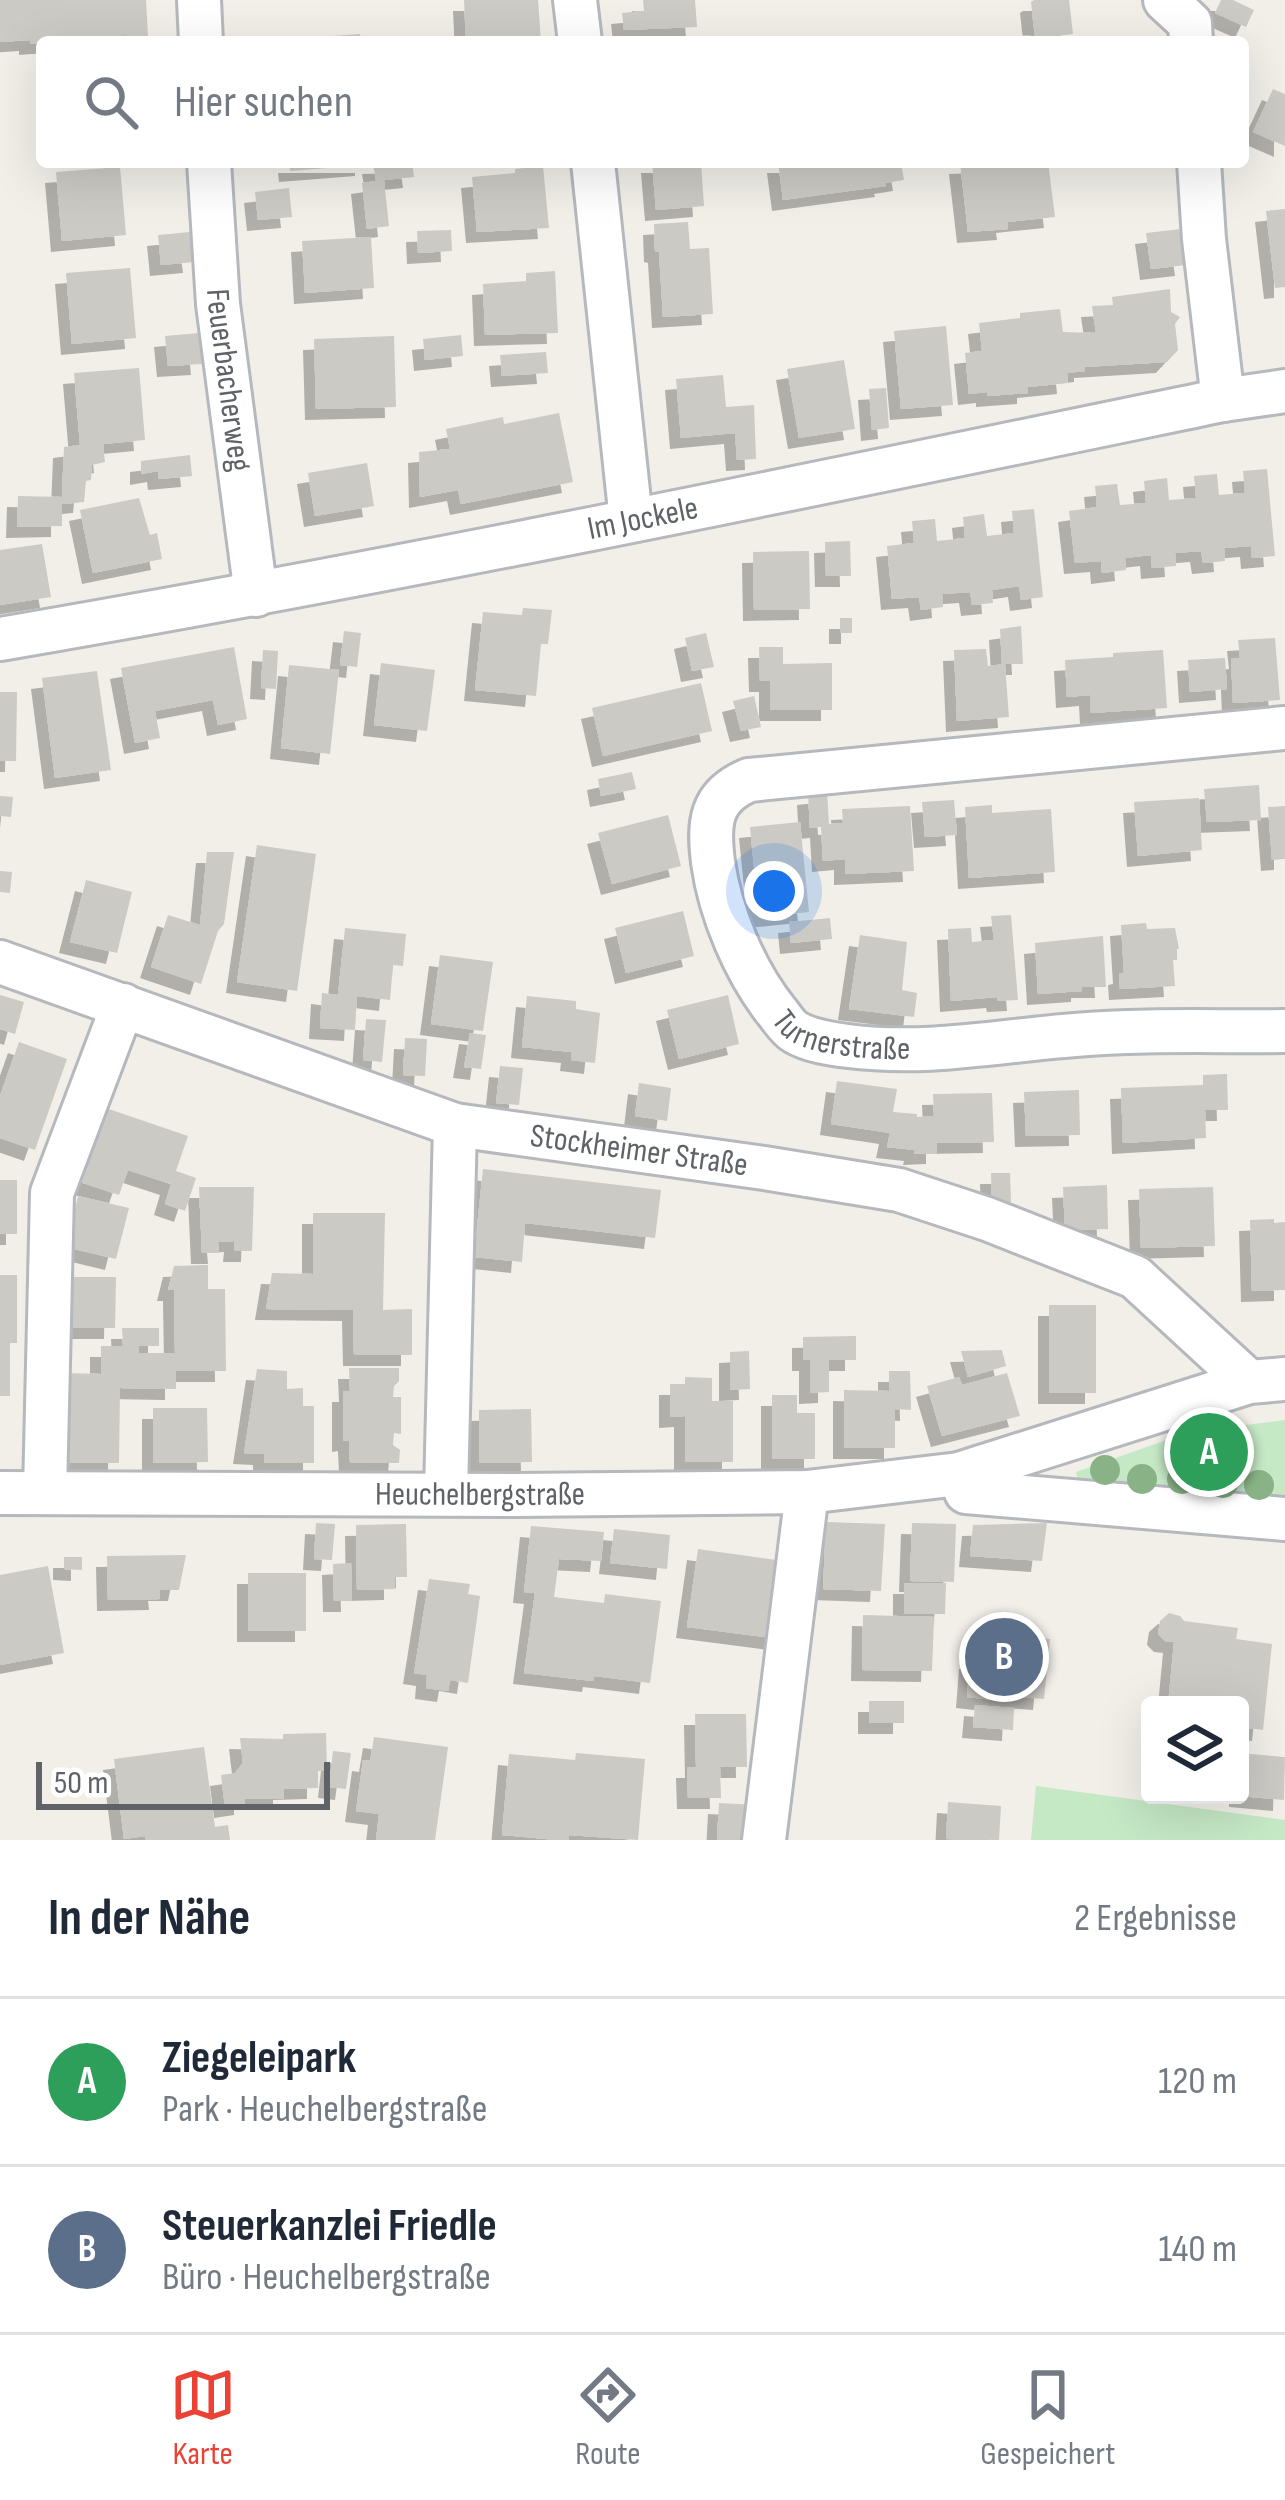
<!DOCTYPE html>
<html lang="de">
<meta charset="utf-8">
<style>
:root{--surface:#fff;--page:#f2f2f3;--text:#1f2937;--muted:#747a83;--line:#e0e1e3;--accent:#ea4335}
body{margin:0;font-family:"Sofia Sans Condensed",sans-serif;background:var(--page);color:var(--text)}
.controls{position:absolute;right:36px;bottom:36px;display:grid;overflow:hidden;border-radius:12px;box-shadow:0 12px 48px #0002}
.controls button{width:108px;height:108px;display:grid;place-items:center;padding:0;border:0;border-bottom:3px solid var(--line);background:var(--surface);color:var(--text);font:60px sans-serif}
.scale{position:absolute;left:36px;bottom:30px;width:294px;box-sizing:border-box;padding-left:12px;border:6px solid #5f6368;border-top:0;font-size:33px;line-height:42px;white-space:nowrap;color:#5f6368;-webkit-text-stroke:9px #fff;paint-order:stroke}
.you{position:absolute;left:774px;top:891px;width:42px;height:42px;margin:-30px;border:9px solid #fff;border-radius:50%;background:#1a73e8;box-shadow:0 0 0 18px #1a73e833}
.badge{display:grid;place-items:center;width:78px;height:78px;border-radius:50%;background:var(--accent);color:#fff;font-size:39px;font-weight:700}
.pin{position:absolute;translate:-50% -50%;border:6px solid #fff;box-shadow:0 3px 12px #0006}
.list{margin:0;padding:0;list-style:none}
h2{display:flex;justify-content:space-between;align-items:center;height:156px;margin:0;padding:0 48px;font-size:51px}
h2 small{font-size:39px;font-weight:400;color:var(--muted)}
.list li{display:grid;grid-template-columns:78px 1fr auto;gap:36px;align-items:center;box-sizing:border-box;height:168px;padding:0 48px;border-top:3px solid var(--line)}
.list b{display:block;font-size:45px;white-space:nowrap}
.list p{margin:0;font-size:39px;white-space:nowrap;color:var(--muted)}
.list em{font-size:39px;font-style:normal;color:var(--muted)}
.icon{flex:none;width:66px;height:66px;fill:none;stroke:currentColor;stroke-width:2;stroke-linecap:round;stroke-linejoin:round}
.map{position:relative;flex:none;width:1285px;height:1840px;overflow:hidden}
.search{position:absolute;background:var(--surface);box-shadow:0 12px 48px #0002;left:36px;right:36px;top:36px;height:132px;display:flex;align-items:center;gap:30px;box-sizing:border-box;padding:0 42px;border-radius:12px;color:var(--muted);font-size:45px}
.sheet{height:492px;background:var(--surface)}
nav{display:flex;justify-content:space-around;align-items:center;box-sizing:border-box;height:168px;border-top:3px solid var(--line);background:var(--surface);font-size:33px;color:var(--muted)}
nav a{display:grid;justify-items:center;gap:6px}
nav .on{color:var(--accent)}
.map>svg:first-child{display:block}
.green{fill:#c5e8c5}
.building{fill:#cccac5;filter:url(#shadow)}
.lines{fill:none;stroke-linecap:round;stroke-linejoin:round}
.minor-casing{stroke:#b5b8bc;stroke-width:48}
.minor{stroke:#fff;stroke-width:42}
.tree{fill:#89b387}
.labels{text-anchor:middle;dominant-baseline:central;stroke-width:10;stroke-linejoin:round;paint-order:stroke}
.street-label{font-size:33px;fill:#5f6368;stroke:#fff}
</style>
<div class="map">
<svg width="1285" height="1840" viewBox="0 0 1285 1840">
<defs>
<filter id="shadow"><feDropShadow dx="-11" dy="11" stdDeviation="0" flood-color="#0004"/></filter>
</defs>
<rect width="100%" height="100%" fill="#f1efe8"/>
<path class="green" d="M 1285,1420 L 1285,1497 L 1079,1485 L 1076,1472 L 1189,1432 Z
M 1036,1786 L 1285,1820 L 1285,1840 L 1031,1840 Z"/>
<path class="building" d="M 0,0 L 146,0 L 148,37 L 126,39 L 126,35 L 71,38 L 71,42 L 42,43 L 30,44 L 30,40 L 0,42 Z
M 464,0 L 538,0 L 541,42 L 466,42 Z
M 643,0 L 695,0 L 697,27 L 624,30 L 622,13 L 644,11 Z
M 1034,0 L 1069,0 L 1073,34 L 1035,38 L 1031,2 Z
M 1221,0 L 1233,0 L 1254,10 L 1246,27 L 1215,13 Z
M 360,34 L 361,42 L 294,42 L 294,39 Z
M 1030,35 L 1031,42 L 996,42 L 996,39 Z
M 1273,89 L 1285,94 L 1285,146 L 1253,132 Z
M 289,162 L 366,162 L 366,165 L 290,171 Z
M 412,162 L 414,177 L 384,180 L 389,226 L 367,229 L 362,183 L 376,181 L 373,163 Z
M 652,162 L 701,162 L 704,206 L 656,210 Z
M 778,162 L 901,162 L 904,180 L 885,183 L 886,186 L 783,200 Z
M 989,162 L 989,166 L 1048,162 L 1055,217 L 1007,222 L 1008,229 L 968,232 L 960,163 Z
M 543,166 L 549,228 L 477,232 L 472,177 L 515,173 L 515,169 Z
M 120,167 L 126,235 L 62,241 L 56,172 Z
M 289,188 L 292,217 L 258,220 L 255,192 Z
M 1285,209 L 1285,287 L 1275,288 L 1266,211 Z
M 688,222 L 690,249 L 709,248 L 713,314 L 663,317 L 659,252 L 655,251 L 654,224 Z
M 1181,229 L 1186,265 L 1151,269 L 1146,233 Z
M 451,230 L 452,251 L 418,253 L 417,231 Z
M 190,232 L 194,262 L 161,265 L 158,235 Z
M 371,237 L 374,288 L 305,293 L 302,241 Z
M 130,268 L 136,338 L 72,344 L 66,273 Z
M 555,271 L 558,333 L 485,335 L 483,284 L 526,281 L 526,273 Z
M 1170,289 L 1171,312 L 1180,317 L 1175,324 L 1178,350 L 1167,362 L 1085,367 L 1085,371 L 1067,373 L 1068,383 L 1028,387 L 1028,393 L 987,396 L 987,392 L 969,394 L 965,353 L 982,351 L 979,323 L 1020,318 L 1020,313 L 1060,309 L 1063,332 L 1096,333 L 1092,306 L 1113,305 L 1112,297 Z
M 946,326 L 953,405 L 901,409 L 894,331 Z
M 199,333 L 202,364 L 168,366 L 165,336 Z
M 461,335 L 463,356 L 425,360 L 423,339 Z
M 394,336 L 396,407 L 316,409 L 314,339 Z
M 546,352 L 548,373 L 502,376 L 500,355 Z
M 844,360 L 855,429 L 799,438 L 787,369 Z
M 139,368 L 145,440 L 103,444 L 105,462 L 92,465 L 91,480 L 86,481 L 84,502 L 62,504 L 62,526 L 17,527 L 18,496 L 62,497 L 64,447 L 80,445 L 74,373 Z
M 723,375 L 726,407 L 754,405 L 756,459 L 737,460 L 735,433 L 681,438 L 676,379 Z
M 886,388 L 889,428 L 872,430 L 869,389 Z
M 559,413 L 573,482 L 461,504 L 458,490 L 420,497 L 419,452 L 450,449 L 446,429 L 503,417 L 504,424 Z
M 190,455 L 192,476 L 159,479 L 158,471 L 141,474 L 141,461 Z
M 367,463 L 374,506 L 315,516 L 308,473 Z
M 1267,469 L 1275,556 L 1252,558 L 1251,546 L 1224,548 L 1225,561 L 1203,563 L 1201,551 L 1175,553 L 1176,566 L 1152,568 L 1151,555 L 1125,558 L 1126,570 L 1102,573 L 1101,561 L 1075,563 L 1069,511 L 1097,507 L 1095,486 L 1117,484 L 1120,505 L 1146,503 L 1144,481 L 1167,478 L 1169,500 L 1196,498 L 1194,476 L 1217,474 L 1219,495 L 1245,493 L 1243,471 Z
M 139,498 L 150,535 L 157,533 L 162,559 L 93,573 L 80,510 Z
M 1034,509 L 1043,597 L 1021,600 L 1019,586 L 992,590 L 993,603 L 972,605 L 970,592 L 942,594 L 943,607 L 921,610 L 919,597 L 892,599 L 887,546 L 914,543 L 912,521 L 935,519 L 937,541 L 965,538 L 963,517 L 984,514 L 987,536 L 1014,533 L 1012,511 Z
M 850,541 L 851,576 L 826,576 L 825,542 Z
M 42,544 L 51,597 L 0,605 L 0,550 Z
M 809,551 L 810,609 L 754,610 L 753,552 Z
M 523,608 L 552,610 L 548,644 L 541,644 L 536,696 L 475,690 L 483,612 L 522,615 Z
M 840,618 L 852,618 L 852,633 L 840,633 Z
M 1021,626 L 1023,664 L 1002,664 L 1000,629 Z
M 344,631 L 361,633 L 357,667 L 340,665 Z
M 706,633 L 714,667 L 692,671 L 685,638 Z
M 1275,638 L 1280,700 L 1233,703 L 1231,659 L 1240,658 L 1238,640 Z
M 234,647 L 247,719 L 218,725 L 213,700 L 155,711 L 160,738 L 135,743 L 121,668 Z
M 759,647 L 783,647 L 783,664 L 832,663 L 832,710 L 770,710 L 770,681 L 760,681 Z
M 986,649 L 988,666 L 1005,664 L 1009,717 L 957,721 L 954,650 Z
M 263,650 L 278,651 L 276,689 L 261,688 Z
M 1163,650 L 1167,708 L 1091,713 L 1090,695 L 1067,697 L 1065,660 L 1113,657 L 1113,653 Z
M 1225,658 L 1227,689 L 1190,692 L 1188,660 Z
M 381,663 L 435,670 L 427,731 L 374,725 Z
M 289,665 L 339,670 L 330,754 L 281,748 Z
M 97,671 L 111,770 L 55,778 L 42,678 Z
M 701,683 L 712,731 L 603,756 L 592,708 Z
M 0,692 L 17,692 L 16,761 L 0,761 Z
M 754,696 L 761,727 L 741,731 L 733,701 Z
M 632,772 L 636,789 L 601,796 L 598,779 Z
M 1259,785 L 1261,820 L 1207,822 L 1204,789 Z
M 827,792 L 829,824 L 843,823 L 842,809 L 910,806 L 914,871 L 845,874 L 845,859 L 823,861 L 821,827 L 810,828 L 808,794 Z
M 0,796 L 13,797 L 11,817 L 0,816 Z
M 1199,798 L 1202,850 L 1138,856 L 1134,802 Z
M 954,800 L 957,835 L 925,837 L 922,802 Z
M 992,805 L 992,813 L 1051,809 L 1055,872 L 969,878 L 965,807 Z
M 1285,806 L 1285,859 L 1272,860 L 1268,807 Z
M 668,815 L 681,866 L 612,884 L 598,833 Z
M 800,822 L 809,912 L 759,917 L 750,827 Z
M 257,845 L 316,854 L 297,991 L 237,982 Z
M 207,852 L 234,852 L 224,924 L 218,931 L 201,984 L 151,967 L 168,915 L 200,925 Z
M 0,871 L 12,872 L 10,893 L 0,892 Z
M 86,880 L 132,892 L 117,953 L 70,942 Z
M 683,911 L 694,956 L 626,973 L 615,928 Z
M 1011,915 L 1018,1000 L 998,1001 L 997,997 L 951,1001 L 948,929 L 971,928 L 972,942 L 994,940 L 991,916 Z
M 830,918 L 832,939 L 791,943 L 789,922 Z
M 1146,923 L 1147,929 L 1175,928 L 1179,949 L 1177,949 L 1177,960 L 1173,960 L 1175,986 L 1120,989 L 1119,974 L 1124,973 L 1121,925 Z
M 345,928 L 406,934 L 403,966 L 393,965 L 390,1000 L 357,996 L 355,1030 L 320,1028 L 322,993 L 338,995 Z
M 860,935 L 907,942 L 902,990 L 917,993 L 914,1017 L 849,1009 Z
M 1103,936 L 1106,987 L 1082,987 L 1082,991 L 1038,994 L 1035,943 Z
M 440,955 L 493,962 L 483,1031 L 431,1024 Z
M 0,995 L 24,1002 L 15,1034 L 0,1029 Z
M 728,995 L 739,1044 L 679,1059 L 667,1010 Z
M 527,996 L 576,1001 L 576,1009 L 600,1013 L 595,1063 L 571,1060 L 572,1052 L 522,1047 Z
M 366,1019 L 386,1020 L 382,1062 L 363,1060 Z
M 470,1033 L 486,1035 L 481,1069 L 464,1067 Z
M 405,1038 L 427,1039 L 425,1076 L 403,1075 Z
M 19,1042 L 67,1059 L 35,1150 L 0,1138 L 0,1096 Z
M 500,1066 L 523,1068 L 519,1105 L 496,1103 Z
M 1227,1074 L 1228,1110 L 1205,1110 L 1206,1138 L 1123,1143 L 1121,1088 L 1203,1085 L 1203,1075 Z
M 837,1081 L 897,1089 L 893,1112 L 917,1114 L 917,1117 L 934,1116 L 933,1094 L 992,1093 L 994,1142 L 937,1143 L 937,1153 L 914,1154 L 915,1150 L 887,1147 L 890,1133 L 831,1124 Z
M 639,1083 L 671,1088 L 667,1121 L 635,1116 Z
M 1079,1090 L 1080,1135 L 1026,1136 L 1024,1092 Z
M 97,1105 L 188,1136 L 176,1171 L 196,1178 L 185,1211 L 165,1204 L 171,1184 L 128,1170 L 119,1195 L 77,1181 Z
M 483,1169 L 661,1190 L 655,1238 L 525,1223 L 522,1262 L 474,1257 Z
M 991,1173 L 1010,1173 L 1011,1202 L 992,1203 Z
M 0,1180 L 17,1180 L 17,1234 L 0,1234 Z
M 1107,1185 L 1108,1229 L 1065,1230 L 1063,1187 Z
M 199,1187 L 254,1187 L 252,1251 L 234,1251 L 235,1241 L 218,1242 L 219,1253 L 202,1253 Z
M 1213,1187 L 1215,1246 L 1141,1248 L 1139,1189 Z
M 78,1196 L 129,1208 L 116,1259 L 66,1247 Z
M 313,1213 L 385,1213 L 383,1310 L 412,1309 L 412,1355 L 354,1355 L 353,1310 L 266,1309 L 272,1273 L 313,1274 Z
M 1274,1219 L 1274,1223 L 1285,1222 L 1285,1290 L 1252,1291 L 1250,1220 Z
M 208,1265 L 208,1289 L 225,1289 L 226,1371 L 176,1371 L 176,1389 L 120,1388 L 119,1463 L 64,1463 L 64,1373 L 101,1374 L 101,1346 L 123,1346 L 122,1328 L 159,1328 L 159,1346 L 139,1346 L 139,1353 L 175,1353 L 174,1290 L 168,1290 L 174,1266 Z
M 0,1275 L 17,1275 L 17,1343 L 10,1343 L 10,1396 L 0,1396 Z
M 65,1277 L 116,1277 L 115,1328 L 65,1328 Z
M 1049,1305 L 1096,1305 L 1096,1393 L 1049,1393 Z
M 856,1336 L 856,1360 L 829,1360 L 829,1392 L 810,1393 L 810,1360 L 803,1360 L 803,1337 Z
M 1002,1350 L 1006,1366 L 968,1377 L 961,1351 Z
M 749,1351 L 750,1389 L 730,1390 L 730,1352 Z
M 349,1368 L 399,1368 L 399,1381 L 394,1386 L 393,1397 L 401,1397 L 401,1434 L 394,1433 L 393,1445 L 400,1450 L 399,1463 L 350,1463 L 349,1440 L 343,1441 L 343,1391 L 350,1391 Z
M 257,1369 L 287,1371 L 287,1389 L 303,1388 L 303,1406 L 314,1406 L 314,1463 L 264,1463 L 264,1454 L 244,1453 Z
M 889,1371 L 910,1371 L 911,1410 L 895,1409 L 895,1448 L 844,1448 L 844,1390 L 889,1391 Z
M 1007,1373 L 1020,1416 L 942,1436 L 927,1386 L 959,1377 L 962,1385 Z
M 685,1377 L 712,1378 L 712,1401 L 733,1401 L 733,1462 L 685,1462 L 685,1416 L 670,1417 L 670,1384 L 685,1384 Z
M 772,1395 L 797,1395 L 797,1413 L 815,1413 L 815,1459 L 772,1459 Z
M 153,1408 L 207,1408 L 208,1462 L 153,1463 Z
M 531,1409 L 532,1462 L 479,1463 L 479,1410 Z
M 826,1522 L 885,1524 L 881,1591 L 823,1589 Z
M 316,1523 L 335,1524 L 332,1560 L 314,1559 Z
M 912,1523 L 956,1524 L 954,1582 L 910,1581 Z
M 1047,1523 L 1042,1561 L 970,1556 L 973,1525 Z
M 406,1524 L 407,1577 L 395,1577 L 395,1589 L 357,1590 L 356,1525 Z
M 531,1526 L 604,1532 L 601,1561 L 559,1559 L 554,1597 L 604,1603 L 605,1594 L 661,1601 L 650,1683 L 594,1676 L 593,1681 L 524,1673 L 535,1593 L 524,1592 Z
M 614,1529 L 670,1535 L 667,1569 L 610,1563 Z
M 698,1549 L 790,1562 L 779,1639 L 687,1627 Z
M 186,1555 L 179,1590 L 159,1590 L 160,1599 L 108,1600 L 107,1556 Z
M 64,1557 L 82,1557 L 82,1570 L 64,1569 Z
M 351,1563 L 352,1601 L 334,1601 L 333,1564 Z
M 48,1566 L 64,1653 L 0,1665 L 0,1575 Z
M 248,1573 L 306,1573 L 306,1631 L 248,1631 Z
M 429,1579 L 470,1584 L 468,1594 L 480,1596 L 468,1683 L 450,1680 L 448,1691 L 426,1688 L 427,1675 L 414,1673 Z
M 904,1583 L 946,1583 L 945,1614 L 904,1614 Z
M 1169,1613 L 1180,1616 L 1184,1621 L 1238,1628 L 1236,1639 L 1272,1644 L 1263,1730 L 1240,1727 L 1240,1705 L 1168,1705 L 1174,1642 L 1165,1641 L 1158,1634 L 1160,1621 Z
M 863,1615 L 934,1617 L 932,1671 L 862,1670 Z
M 981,1627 L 1009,1630 L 1009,1635 L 1050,1639 L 1044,1699 L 994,1695 L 994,1700 L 967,1697 L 970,1658 L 979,1659 Z
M 869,1701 L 904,1701 L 904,1723 L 869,1723 Z
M 975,1705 L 1014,1708 L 1013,1730 L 973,1727 Z
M 695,1714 L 746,1714 L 747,1767 L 720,1767 L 721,1798 L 688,1798 L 687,1767 L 696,1767 Z
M 326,1733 L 327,1771 L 318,1771 L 318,1788 L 284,1789 L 284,1799 L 245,1799 L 245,1804 L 225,1807 L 221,1775 L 235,1773 L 243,1763 L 240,1738 L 283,1739 L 283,1734 Z
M 374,1737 L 448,1747 L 435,1840 L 376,1840 L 379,1814 L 356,1811 L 363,1760 L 370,1761 Z
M 204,1747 L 215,1827 L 228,1825 L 230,1840 L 145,1840 L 145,1836 L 124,1839 L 114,1759 Z
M 333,1751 L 351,1753 L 346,1789 L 329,1787 Z
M 576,1753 L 645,1759 L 638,1840 L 569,1835 L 569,1840 L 557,1840 L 502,1835 L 509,1754 L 575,1760 Z
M 1240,1753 L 1285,1757 L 1284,1800 L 1240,1796 Z
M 948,1802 L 1001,1806 L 999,1840 L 946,1839 Z
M 719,1803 L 758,1805 L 757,1840 L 717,1840 Z"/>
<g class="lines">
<g class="minor-casing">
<g id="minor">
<path d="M 199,0 L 201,42"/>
<path d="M 575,0 L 580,42"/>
<path d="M 1165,0 L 1190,23 L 1191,42"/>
<path id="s1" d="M 209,162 L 218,304 L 256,595"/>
<path d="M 593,162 L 631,520"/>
<path d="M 1199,162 L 1204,239 L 1223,400"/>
<path id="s2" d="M 0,639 C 409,569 816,484 1223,400 L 1285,391"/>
<path id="s3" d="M 1285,728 L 749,780 C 710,796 708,823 713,862 C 720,913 745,972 777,1012 C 782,1018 788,1028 795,1032 C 810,1041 831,1044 848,1046 C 928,1056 996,1041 1075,1035 C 1144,1029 1215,1032 1285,1031"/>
<path id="s4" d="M 0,962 L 455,1125 L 764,1168 L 899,1190 L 987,1219 L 1135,1277 L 1249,1382"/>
<path d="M 959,1474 L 966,1492 L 1285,1519"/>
<path d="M 45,1492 L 52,1193 L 123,1005"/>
<path id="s5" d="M 0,1493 L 515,1495 L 807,1492 L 959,1474 L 1249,1382 L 1285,1379"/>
<path d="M 446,1493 L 455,1125"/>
<path d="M 764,1840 L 807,1492"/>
</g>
</g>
<use href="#minor" class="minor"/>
</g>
<g class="tree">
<circle cx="1105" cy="1470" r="15"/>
<circle cx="1142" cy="1479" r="15"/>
<circle cx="1182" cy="1479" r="15"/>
<circle cx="1223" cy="1483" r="15"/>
<circle cx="1259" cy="1485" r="15"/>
</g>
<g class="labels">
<g class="street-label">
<text stroke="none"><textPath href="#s1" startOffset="219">Feuerbacherweg</textPath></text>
<text stroke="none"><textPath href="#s2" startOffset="654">Im Jockele</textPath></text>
<text stroke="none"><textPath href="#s3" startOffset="876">Turnerstraße</textPath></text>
<text stroke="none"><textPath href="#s4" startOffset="669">Stockheimer Straße</textPath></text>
<text stroke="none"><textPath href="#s5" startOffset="480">Heuchelbergstraße</textPath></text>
</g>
</g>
</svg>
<div class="controls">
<button><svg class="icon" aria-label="layers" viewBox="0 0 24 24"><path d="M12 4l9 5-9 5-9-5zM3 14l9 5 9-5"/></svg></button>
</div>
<div class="scale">50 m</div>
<div class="you"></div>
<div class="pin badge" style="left:1209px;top:1452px;background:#2e9e5b">A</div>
<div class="pin badge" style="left:1004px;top:1657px;background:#5c6f8a">B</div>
<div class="search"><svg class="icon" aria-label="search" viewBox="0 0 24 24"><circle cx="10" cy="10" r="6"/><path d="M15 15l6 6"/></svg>Hier suchen</div>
</div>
<section class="sheet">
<h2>In der Nähe<small>2 Ergebnisse</small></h2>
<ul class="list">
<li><span class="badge" style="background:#2e9e5b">A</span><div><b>Ziegeleipark</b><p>Park · Heuchelbergstraße</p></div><em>120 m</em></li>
<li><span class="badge" style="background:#5c6f8a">B</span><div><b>Steuerkanzlei Friedle</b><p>Büro · Heuchelbergstraße</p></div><em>140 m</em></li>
</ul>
</section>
<nav>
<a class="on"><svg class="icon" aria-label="map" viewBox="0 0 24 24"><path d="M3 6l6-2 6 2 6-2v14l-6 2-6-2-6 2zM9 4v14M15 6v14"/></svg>Karte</a>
<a><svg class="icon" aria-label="directions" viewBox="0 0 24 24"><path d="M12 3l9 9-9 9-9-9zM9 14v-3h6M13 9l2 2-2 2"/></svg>Route</a>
<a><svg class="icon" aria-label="saved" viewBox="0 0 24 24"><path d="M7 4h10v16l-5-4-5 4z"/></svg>Gespeichert</a>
</nav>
